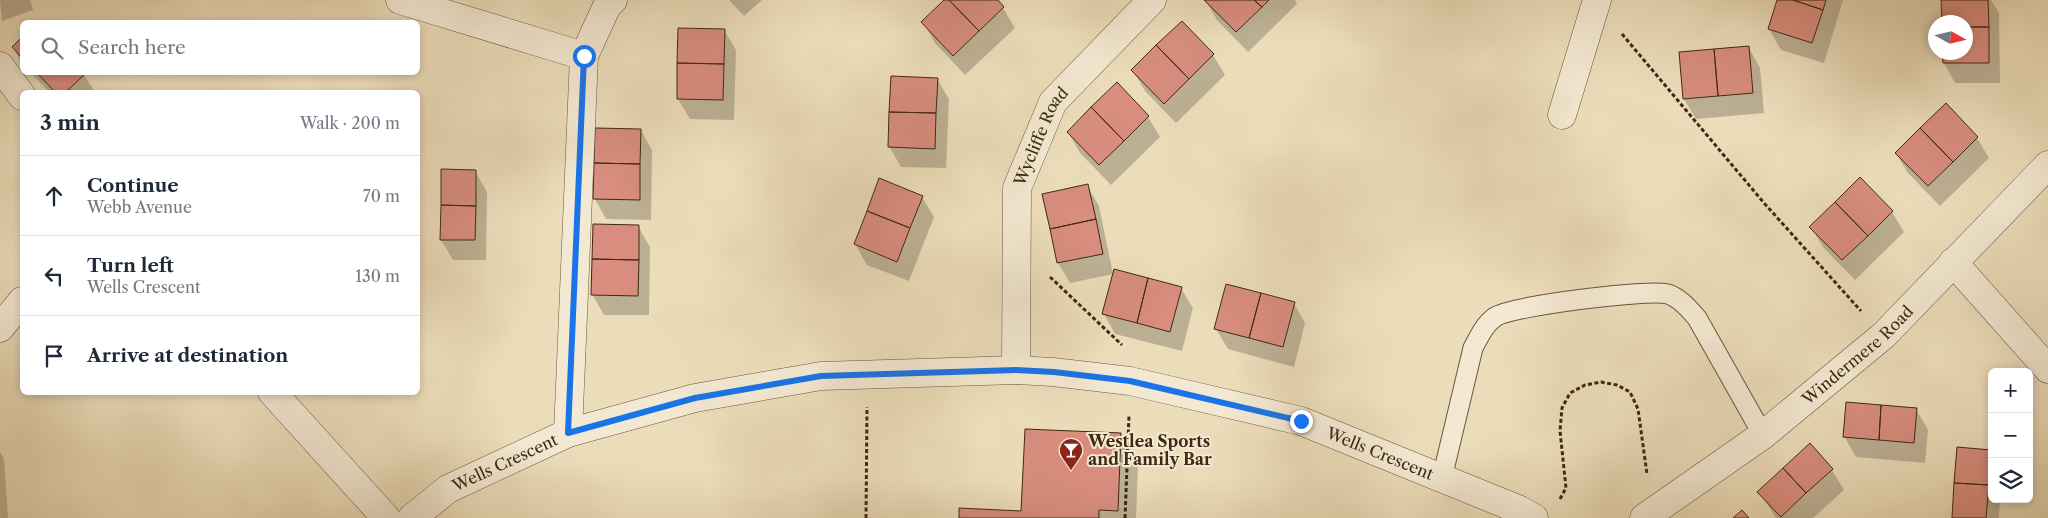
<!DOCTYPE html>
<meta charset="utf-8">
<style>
:root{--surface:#fff;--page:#f2f2f3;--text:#1f2937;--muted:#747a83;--line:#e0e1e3}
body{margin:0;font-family:"Libre Caslon Text",serif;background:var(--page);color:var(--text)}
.controls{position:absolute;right:15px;bottom:15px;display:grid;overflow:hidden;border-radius:8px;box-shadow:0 2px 8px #0003}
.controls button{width:45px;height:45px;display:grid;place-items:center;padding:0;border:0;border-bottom:1px solid var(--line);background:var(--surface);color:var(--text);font:25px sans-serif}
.compass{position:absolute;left:1928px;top:15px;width:45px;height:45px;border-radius:50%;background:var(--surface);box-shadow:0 2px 8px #0003;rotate:98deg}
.stop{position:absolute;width:15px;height:15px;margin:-11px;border:4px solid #1a73e8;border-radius:50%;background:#fff}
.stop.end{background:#1a73e8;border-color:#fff;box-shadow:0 1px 5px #0008}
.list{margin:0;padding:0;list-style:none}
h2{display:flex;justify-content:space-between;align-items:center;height:65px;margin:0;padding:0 20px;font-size:21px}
h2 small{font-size:16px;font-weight:400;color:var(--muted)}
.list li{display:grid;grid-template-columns:32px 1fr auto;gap:15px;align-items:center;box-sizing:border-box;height:80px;padding:0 20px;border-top:1px solid var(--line)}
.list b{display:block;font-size:19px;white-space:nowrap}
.list p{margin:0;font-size:16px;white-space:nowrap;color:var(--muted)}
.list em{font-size:16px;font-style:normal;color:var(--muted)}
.icon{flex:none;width:28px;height:28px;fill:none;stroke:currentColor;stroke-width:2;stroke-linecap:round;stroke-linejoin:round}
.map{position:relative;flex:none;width:2048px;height:518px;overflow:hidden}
.search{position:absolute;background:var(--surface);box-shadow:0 2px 8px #0003;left:20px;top:20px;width:400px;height:55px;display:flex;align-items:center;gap:12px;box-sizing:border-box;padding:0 18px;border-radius:8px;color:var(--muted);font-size:19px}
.panel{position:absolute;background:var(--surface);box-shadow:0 2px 8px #0003;left:20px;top:90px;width:400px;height:305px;border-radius:8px}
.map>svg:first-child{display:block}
.shadow{fill:#0003}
.building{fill:#d88d7e;stroke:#3f2913}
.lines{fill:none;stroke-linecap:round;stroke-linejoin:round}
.service-casing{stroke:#6a563d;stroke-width:21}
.minor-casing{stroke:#6a563d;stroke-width:29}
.path{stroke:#3f2913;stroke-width:3;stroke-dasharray:4 2.5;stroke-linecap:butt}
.service{stroke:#f3e9d2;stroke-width:19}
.minor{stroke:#f3e9d2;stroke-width:28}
.route{stroke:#1a73e8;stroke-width:6}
.labels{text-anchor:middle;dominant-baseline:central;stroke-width:4;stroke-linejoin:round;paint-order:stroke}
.street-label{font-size:16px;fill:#3f2913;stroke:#f3e9d2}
.poi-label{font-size:16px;font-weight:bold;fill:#3f2913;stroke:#f3e9d2;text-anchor:start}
</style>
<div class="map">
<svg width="2048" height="518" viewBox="0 0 2048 518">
<rect width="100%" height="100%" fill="#ecddba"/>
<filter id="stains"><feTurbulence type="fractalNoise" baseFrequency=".004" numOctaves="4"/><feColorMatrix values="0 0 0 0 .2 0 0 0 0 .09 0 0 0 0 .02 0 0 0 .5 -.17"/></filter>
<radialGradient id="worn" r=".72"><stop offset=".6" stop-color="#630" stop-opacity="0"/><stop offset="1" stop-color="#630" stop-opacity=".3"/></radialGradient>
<path class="shadow" d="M 0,0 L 30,0 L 33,10 L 2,21 Z
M 729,0 L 762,0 L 744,16 Z
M 946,0 L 996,0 L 1003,8 L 1015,28 L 965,75 L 935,43 L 923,22 Z
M 1205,0 L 1295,0 L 1297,4 L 1248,52 L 1217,20 Z
M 1778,0 L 1843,0 L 1824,63 L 1781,50 L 1769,29 Z
M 1943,0 L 1991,0 L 1999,13 L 2000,83 L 1955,83 L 1944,63 L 1966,52 L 1966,22 L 1943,22 Z
M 1182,23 L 1213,55 L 1225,75 L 1176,123 L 1145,91 L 1133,71 Z
M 724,30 L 736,50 L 734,120 L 690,119 L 678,99 Z
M 22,38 L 22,63 L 13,47 Z
M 1749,48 L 1760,68 L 1764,113 L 1696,119 L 1684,99 Z
M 30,72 L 82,72 L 95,92 L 49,92 Z
M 937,79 L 949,99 L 946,168 L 901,167 L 889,146 Z
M 1117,84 L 1148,117 L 1160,137 L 1111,185 L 1080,153 L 1068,132 Z
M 1946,105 L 1977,138 L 1989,158 L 1940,206 L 1908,173 L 1896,153 Z
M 641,130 L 652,150 L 651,220 L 606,219 L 595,199 Z
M 475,171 L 487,192 L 486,260 L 453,260 L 441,240 Z
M 1087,186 L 1099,206 L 1113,274 L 1070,283 L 1058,263 L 1044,195 Z
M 922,197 L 934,217 L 909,281 L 867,265 L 855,244 Z
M 1892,212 L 1904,232 L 1855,280 L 1823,247 L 1811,227 Z
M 638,226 L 650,247 L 649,315 L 604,315 L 592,294 Z
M 1181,288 L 1193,308 L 1182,351 L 1115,334 L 1104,314 Z
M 1294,303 L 1305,323 L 1294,367 L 1228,349 L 1216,329 Z
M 1916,409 L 1928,430 L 1925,463 L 1856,457 L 1844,436 Z
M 1120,435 L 1138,465 L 1136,518 L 960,518 L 1023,512 Z
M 1991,451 L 1992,499 L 2000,499 L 1999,518 L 1953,518 Z
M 0,452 L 4,459 L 8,518 L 0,518 Z
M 1832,470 L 1844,490 L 1813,518 L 1776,518 L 1759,492 Z"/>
<path class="building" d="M 944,0 L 949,0 L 979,31 L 953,56 L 921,22 Z
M 949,0 L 998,0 L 1004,7 L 979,31 Z
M 1204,0 L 1254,0 L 1262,7 L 1236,32 Z
M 1254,0 L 1269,0 L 1262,7 Z
M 1777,0 L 1793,0 L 1823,10 L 1812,43 L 1768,29 Z
M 1793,0 L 1826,0 L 1823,10 Z
M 1941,0 L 1988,0 L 1989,27 L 1966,27 L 1966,22 L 1942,22 Z
M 1182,21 L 1214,54 L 1189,79 L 1156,45 Z
M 1966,27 L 1989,27 L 1989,63 L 1943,63 L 1942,52 L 1966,52 Z
M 678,28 L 725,29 L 724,64 L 677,63 Z
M 22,37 L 22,58 L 12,47 Z
M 1156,45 L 1189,79 L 1164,104 L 1131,70 Z
M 1749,46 L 1753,93 L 1718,96 L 1714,49 Z
M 1714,49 L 1718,96 L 1683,99 L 1679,52 Z
M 677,63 L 724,64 L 723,100 L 677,99 Z
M 84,72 L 85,74 L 66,92 L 55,92 L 37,73 Z
M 891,76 L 938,78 L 936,113 L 889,112 Z
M 1117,82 L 1149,116 L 1124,141 L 1091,107 Z
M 1946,103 L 1978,137 L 1953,162 L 1920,128 Z
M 1091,107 L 1124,141 L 1099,165 L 1067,132 Z
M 889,112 L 936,113 L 935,149 L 888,147 Z
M 595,128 L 641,129 L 640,164 L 594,163 Z
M 1920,128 L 1953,162 L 1928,186 L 1895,153 Z
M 594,163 L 640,164 L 640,200 L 593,199 Z
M 441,169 L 476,170 L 476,206 L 441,205 Z
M 1860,177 L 1893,211 L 1868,236 L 1835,202 Z
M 879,178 L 923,196 L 910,228 L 867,211 Z
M 1088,184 L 1096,219 L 1050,229 L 1042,194 Z
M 1835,202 L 1868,236 L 1842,260 L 1809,227 Z
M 441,205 L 476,206 L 475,240 L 440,240 Z
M 867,211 L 910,228 L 897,262 L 854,244 Z
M 1096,219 L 1103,254 L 1057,263 L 1050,229 Z
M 593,224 L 639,225 L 639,260 L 592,259 Z
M 592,259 L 639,260 L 638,296 L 591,295 Z
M 1114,269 L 1148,278 L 1137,323 L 1102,314 Z
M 1148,278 L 1182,287 L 1170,332 L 1137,323 Z
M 1226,284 L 1261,293 L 1249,338 L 1214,329 Z
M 1261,293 L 1295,302 L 1283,347 L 1249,338 Z
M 1846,402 L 1881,405 L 1879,440 L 1843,437 Z
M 1881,405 L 1917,408 L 1914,443 L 1879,440 Z
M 1025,429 L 1121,433 L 1118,511 L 1099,510 L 1099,518 L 959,518 L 959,508 L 1021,511 Z
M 1810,443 L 1833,469 L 1806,493 L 1783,468 Z
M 1957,447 L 1991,450 L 1989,485 L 1954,483 Z
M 1783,468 L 1806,493 L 1781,517 L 1757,492 Z
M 1954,483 L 1989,485 L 1986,518 L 1952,518 Z
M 1742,510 L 1749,518 L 1733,518 Z"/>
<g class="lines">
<g class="service-casing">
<path id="service" d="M 1442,478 L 1473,348 C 1479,337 1484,325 1495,317 C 1511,306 1647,289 1668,294 C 1680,298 1689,309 1697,318 L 1763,435"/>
</g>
<g class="minor-casing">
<g id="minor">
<path d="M 400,0 L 584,56"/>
<path d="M 0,66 L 22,96"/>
<path d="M 1562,115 L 1597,0"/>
<path d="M 1953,262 L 2048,369"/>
<path d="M 0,328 L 22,301"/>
<path id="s1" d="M 1016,370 L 1017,188 L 1053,102 L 1152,0"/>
<path d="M 272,392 L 386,518"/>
<path d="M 568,433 L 584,56 L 607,6 L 613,0"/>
<path id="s2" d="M 412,518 L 448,489 L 568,433 L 695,398 L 821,376 L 1016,370 L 1053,372 L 1130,381 L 1301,421 L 1520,510 L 1534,518"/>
<path id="s3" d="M 1644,518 L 1763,435 L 1884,335 L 2048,165"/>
</g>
</g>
<path class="path" d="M 1622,34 L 1764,203 L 1861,311
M 1050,277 L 1122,345
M 1560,499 L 1566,488 L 1560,431 L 1562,408 L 1570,393 L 1585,385 L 1601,382 L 1617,385 L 1630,392 L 1638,409 L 1647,474
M 866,518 L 867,407
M 1125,518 L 1129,415"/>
<use href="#service" class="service"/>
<use href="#minor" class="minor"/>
</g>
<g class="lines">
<path class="route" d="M 584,56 L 568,433 L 695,398 L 821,376 L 1016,370 L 1054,372 L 1130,381 L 1301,421"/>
</g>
<defs>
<g id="bar-pin" transform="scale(1.25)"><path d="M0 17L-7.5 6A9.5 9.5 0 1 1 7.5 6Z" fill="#8f2418" stroke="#f3e9d2"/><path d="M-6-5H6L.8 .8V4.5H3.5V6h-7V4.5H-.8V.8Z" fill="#fff"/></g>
</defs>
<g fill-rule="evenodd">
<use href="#bar-pin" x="1071" y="450"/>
</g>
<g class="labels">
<g class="street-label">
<text stroke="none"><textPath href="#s1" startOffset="239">Wycliffe Road</textPath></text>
<text stroke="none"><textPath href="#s3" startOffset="269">Windermere Road</textPath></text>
<text stroke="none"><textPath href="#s2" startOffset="1009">Wells Crescent</textPath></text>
<text stroke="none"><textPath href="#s2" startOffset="109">Wells Crescent</textPath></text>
</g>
<g class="poi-label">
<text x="1088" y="441">Westlea Sports<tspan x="1088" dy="18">and Family Bar</tspan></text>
</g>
</g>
<rect width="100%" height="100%" filter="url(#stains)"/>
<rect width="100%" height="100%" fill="url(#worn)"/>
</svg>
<div class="controls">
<button>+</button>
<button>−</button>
<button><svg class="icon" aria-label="layers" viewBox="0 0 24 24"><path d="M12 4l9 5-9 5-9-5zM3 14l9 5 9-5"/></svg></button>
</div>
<svg class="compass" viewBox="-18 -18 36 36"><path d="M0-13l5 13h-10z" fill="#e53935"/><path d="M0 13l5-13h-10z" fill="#747a83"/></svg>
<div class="stop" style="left:584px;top:56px"></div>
<div class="stop end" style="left:1301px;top:421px"></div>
<div class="search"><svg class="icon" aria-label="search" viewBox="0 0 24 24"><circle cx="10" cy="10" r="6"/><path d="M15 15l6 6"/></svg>Search here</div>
<section class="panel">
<h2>3 min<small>Walk · 200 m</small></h2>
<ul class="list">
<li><svg class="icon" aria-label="ahead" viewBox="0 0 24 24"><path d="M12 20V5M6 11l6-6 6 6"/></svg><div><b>Continue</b><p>Webb Avenue</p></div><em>70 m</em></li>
<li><svg class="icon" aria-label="left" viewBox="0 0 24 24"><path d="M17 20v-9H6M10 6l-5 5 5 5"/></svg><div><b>Turn left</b><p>Wells Crescent</p></div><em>130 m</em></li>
<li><svg class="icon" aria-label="arrive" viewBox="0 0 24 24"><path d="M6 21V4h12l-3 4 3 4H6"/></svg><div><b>Arrive at destination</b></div></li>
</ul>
</section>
</div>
